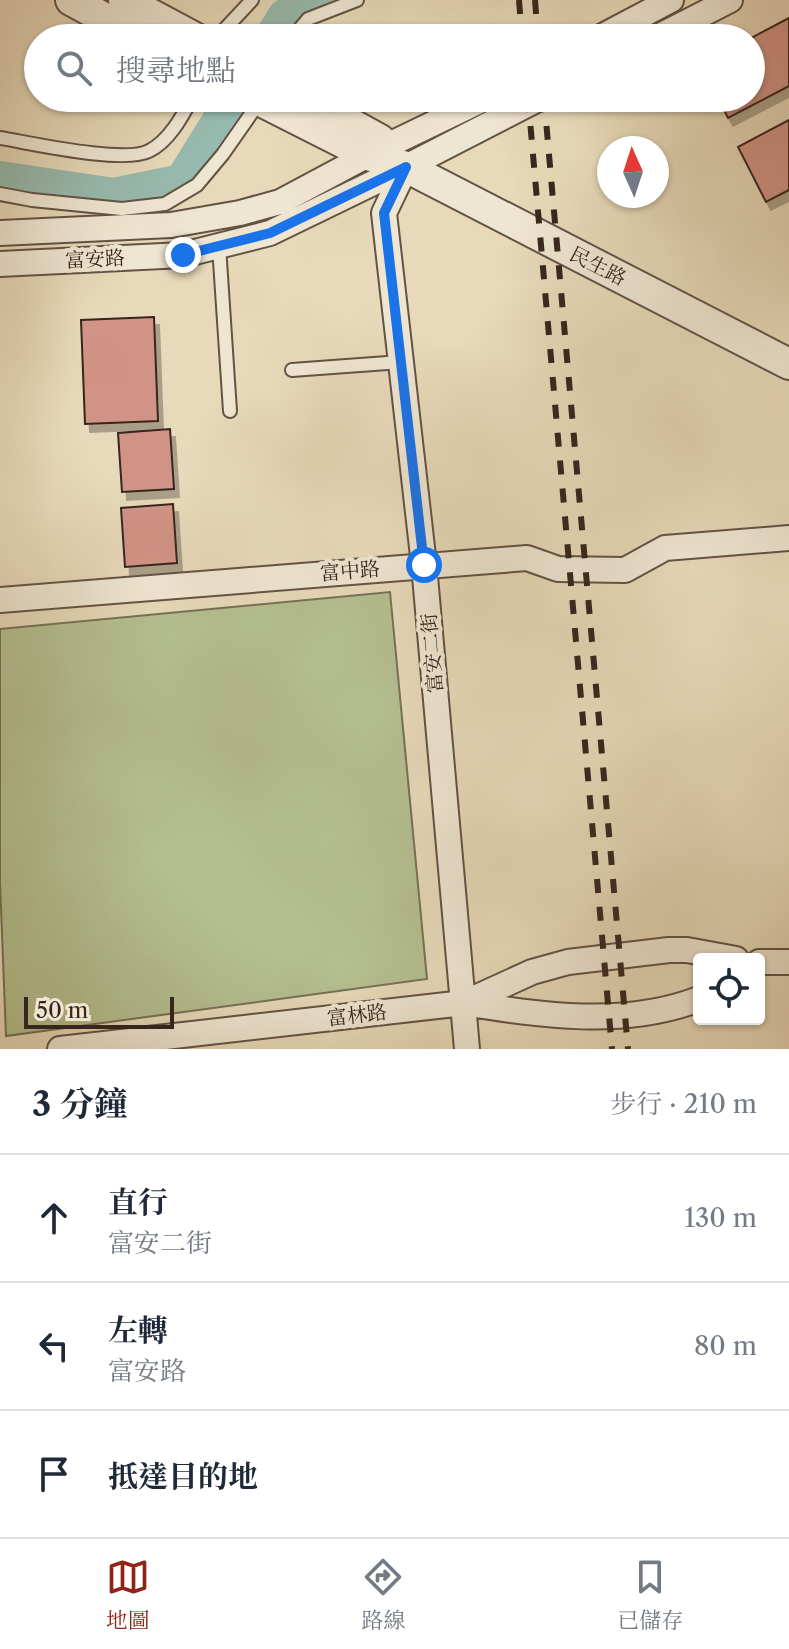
<!DOCTYPE html>
<html lang="zh-TW">
<meta charset="utf-8">
<style>
:root{--surface:#fff;--page:#f6f6f7;--text:#1f2937;--muted:#747a83;--line:#e0e1e3;--accent:#8f2418}
body{margin:0;font-family:"Libre Caslon Text","Noto Serif TC",serif;background:var(--page);color:var(--text)}
.controls{position:absolute;right:24px;bottom:24px;display:grid;overflow:hidden;border-radius:8px;box-shadow:0 2px 6px #0004}
.controls button{width:72px;height:72px;display:grid;place-items:center;padding:0;border:0;border-bottom:2px solid var(--line);background:var(--surface);color:var(--text);font:40px sans-serif}
.compass{position:absolute;left:597px;top:136px;width:72px;height:72px;border-radius:50%;background:var(--surface);box-shadow:0 2px 6px #0004;rotate:357deg}
.scale{position:absolute;left:24px;bottom:20px;width:150px;box-sizing:border-box;padding-left:8px;border:4px solid #36261e;border-top:0;font-size:22px;line-height:28px;white-space:nowrap;color:#36261e;-webkit-text-stroke:6px #efe6d2;paint-order:stroke}
.stop{position:absolute;width:24px;height:24px;margin:-18px;border:6px solid #1a73e8;border-radius:50%;background:#fff}
.stop.end{background:#1a73e8;border-color:#fff;box-shadow:0 2px 8px #0008}
.list{margin:0;padding:0;list-style:none}
h2{display:flex;justify-content:space-between;align-items:center;height:104px;margin:0;padding:0 32px;font-size:34px}
h2 small{font-size:26px;font-weight:400;color:var(--muted)}
.list li{display:grid;grid-template-columns:52px 1fr auto;gap:24px;align-items:center;box-sizing:border-box;height:128px;padding:0 32px;border-top:2px solid var(--line)}
.list b{display:block;font-size:30px;white-space:nowrap}
.list p{margin:0;font-size:26px;white-space:nowrap;color:var(--muted)}
.list em{font-size:26px;font-style:normal;color:var(--muted)}
.icon{flex:none;width:44px;height:44px;fill:none;stroke:currentColor;stroke-width:2;stroke-linecap:round;stroke-linejoin:round}
.map{position:relative;flex:none;width:789px;height:1049px;overflow:hidden}
.search{position:absolute;background:var(--surface);box-shadow:0 2px 6px #0004;left:24px;right:24px;top:24px;height:88px;display:flex;align-items:center;gap:20px;box-sizing:border-box;padding:0 28px;border-radius:44px;color:var(--muted);font-size:30px}
.sheet{height:488px;background:var(--surface)}
nav{display:flex;justify-content:space-around;align-items:center;box-sizing:border-box;height:112px;border-top:2px solid var(--line);background:var(--surface);font-size:22px;color:var(--muted)}
nav a{display:grid;justify-items:center;gap:4px}
nav .on{color:var(--accent)}
.map>svg:first-child{display:block}
.green{fill:#b4bf90;stroke:#757257;stroke-width:2}
.lines{fill:none;stroke-linecap:round;stroke-linejoin:round}
.river{stroke:#97baae;stroke-width:36}
.building{fill:#d19386;stroke:#36261e;stroke-width:2;filter:url(#shadow)}
.service-casing{stroke:#625345;stroke-width:16}
.minor-casing{stroke:#625345;stroke-width:28}
.tertiary-casing{stroke:#625345;stroke-width:34}
.service{stroke:#efe6d2;stroke-width:12}
.minor{stroke:#efe6d2;stroke-width:24}
.tertiary{stroke:#efe6d2;stroke-width:30}
.rail{stroke:#36261e;stroke-width:6;stroke-dasharray:14 14;stroke-linecap:butt}
.route{stroke:#1a73e8;stroke-width:10}
.labels{text-anchor:middle;dominant-baseline:central;stroke-width:8;stroke-linejoin:round;paint-order:stroke}
.street-label{font-size:20px;fill:#36261e;stroke:#efe6d2}
</style>
<div class="map">
<svg width="789" height="1049" viewBox="0 0 789 1049">
<defs>
<filter id="shadow"><feDropShadow dx="5" dy="8" stdDeviation="0" flood-color="#0004"/></filter>
</defs>
<rect width="100%" height="100%" fill="#e7d9b9"/>
<filter id="stains"><feTurbulence type="fractalNoise" baseFrequency=".0025" numOctaves="4"/><feColorMatrix values="0 0 0 0 .2 0 0 0 0 .09 0 0 0 0 .02 0 0 0 .5 -.17"/></filter>
<radialGradient id="worn" r=".72"><stop offset=".6" stop-color="#630" stop-opacity="0"/><stop offset="1" stop-color="#630" stop-opacity=".3"/></radialGradient>
<path class="green" d="M 390,592 L 427,979 L 6,1036 L 0,882 L 0,629 Z"/>
<g class="lines">
<path class="river" d="M 272,38 L 285,17 L 315,0
M 0,179 L 114,196 L 182,182 L 234,98"/>
</g>
<path class="building" d="M 789,18 L 789,86 L 728,118 L 718,98 L 751,98 L 751,38 Z
M 789,120 L 789,190 L 766,202 L 738,147 Z
M 154,317 L 158,421 L 85,424 L 81,320 Z
M 170,429 L 174,489 L 122,492 L 118,433 Z
M 173,504 L 177,563 L 125,567 L 121,508 Z"/>
<g class="lines">
<g class="service-casing">
<path id="service" d="M 219,38 L 222,32 L 252,0
M 292,38 L 308,19 L 357,0
M 0,138 C 31,143 124,164 149,151 C 169,141 182,117 192,98
M 0,194 L 32,200 L 122,209 L 165,204 L 197,185 L 223,154 L 260,101
M 219,246 L 230,411
M 292,370 L 401,362"/>
</g>
<g class="minor-casing">
<path id="minor" d="M 599,38 L 671,0
M 656,38 L 730,0
M 406,167 L 384,213 L 424,565 L 467,1049
M 0,233 L 171,225 L 240,213 L 280,202 L 368,155 L 486,98
M 0,264 L 183,255 L 270,233 L 406,167 L 540,98
M 0,600 L 527,558 L 558,569 L 625,570 L 665,548 L 789,538
M 759,962 L 789,962
M 464,1003 L 532,972 L 568,962 L 669,950 L 687,950 L 736,959
M 60,1049 L 464,1003 C 541,1015 624,1028 699,999"/>
</g>
<g class="tertiary-casing">
<path id="tertiary" d="M 71,0 L 141,38
M 124,0 L 195,38
M 255,98 L 368,155 L 406,167 L 789,364
M 304,98 L 380,140"/>
</g>
<use href="#service" class="service"/>
<use href="#minor" class="minor"/>
<use href="#tertiary" class="tertiary"/>
<path class="rail" d="M 519,0 L 522,38
M 535,0 L 538,38
M 528,98 L 612,1049
M 544,98 L 628,1049"/>
</g>
<g class="lines">
<path class="route" d="M 183,255 L 270,233 L 406,167 L 384,213 L 424,565"/>
</g>
<g class="labels">
<g class="street-label">
<text transform="translate(95 259) rotate(-3)">富安路</text>
<text transform="translate(598 266) rotate(27)">民生路</text>
<text transform="translate(350 571) rotate(-5)">富中路</text>
<text transform="translate(432 653) rotate(-95)">富安二街</text>
<text transform="translate(357 1015) rotate(-7)">富林路</text>
</g>
</g>
<rect width="100%" height="100%" filter="url(#stains)"/>
<rect width="100%" height="100%" fill="url(#worn)"/>
</svg>
<div class="controls">
<button><svg class="icon" aria-label="locate" viewBox="0 0 24 24"><circle cx="12" cy="12" r="6"/><path d="M12 2v4M12 18v4M2 12h4M18 12h4"/></svg></button>
</div>
<svg class="compass" viewBox="-18 -18 36 36"><path d="M0-13l5 13h-10z" fill="#e53935"/><path d="M0 13l5-13h-10z" fill="#747a83"/></svg>
<div class="scale">50 m</div>
<div class="stop" style="left:424px;top:565px"></div>
<div class="stop end" style="left:183px;top:255px"></div>
<div class="search"><svg class="icon" aria-label="search" viewBox="0 0 24 24"><circle cx="10" cy="10" r="6"/><path d="M15 15l6 6"/></svg>搜尋地點</div>
</div>
<section class="sheet">
<h2>3 分鐘<small>步行 · 210 m</small></h2>
<ul class="list">
<li><svg class="icon" aria-label="ahead" viewBox="0 0 24 24"><path d="M12 20V5M6 11l6-6 6 6"/></svg><div><b>直行</b><p>富安二街</p></div><em>130 m</em></li>
<li><svg class="icon" aria-label="left" viewBox="0 0 24 24"><path d="M17 20v-9H6M10 6l-5 5 5 5"/></svg><div><b>左轉</b><p>富安路</p></div><em>80 m</em></li>
<li><svg class="icon" aria-label="arrive" viewBox="0 0 24 24"><path d="M6 21V4h12l-3 4 3 4H6"/></svg><div><b>抵達目的地</b></div></li>
</ul>
</section>
<nav>
<a class="on"><svg class="icon" aria-label="map" viewBox="0 0 24 24"><path d="M3 6l6-2 6 2 6-2v14l-6 2-6-2-6 2zM9 4v14M15 6v14"/></svg>地圖</a>
<a><svg class="icon" aria-label="directions" viewBox="0 0 24 24"><path d="M12 3l9 9-9 9-9-9zM9 14v-3h6M13 9l2 2-2 2"/></svg>路線</a>
<a><svg class="icon" aria-label="saved" viewBox="0 0 24 24"><path d="M7 4h10v16l-5-4-5 4z"/></svg>已儲存</a>
</nav>
